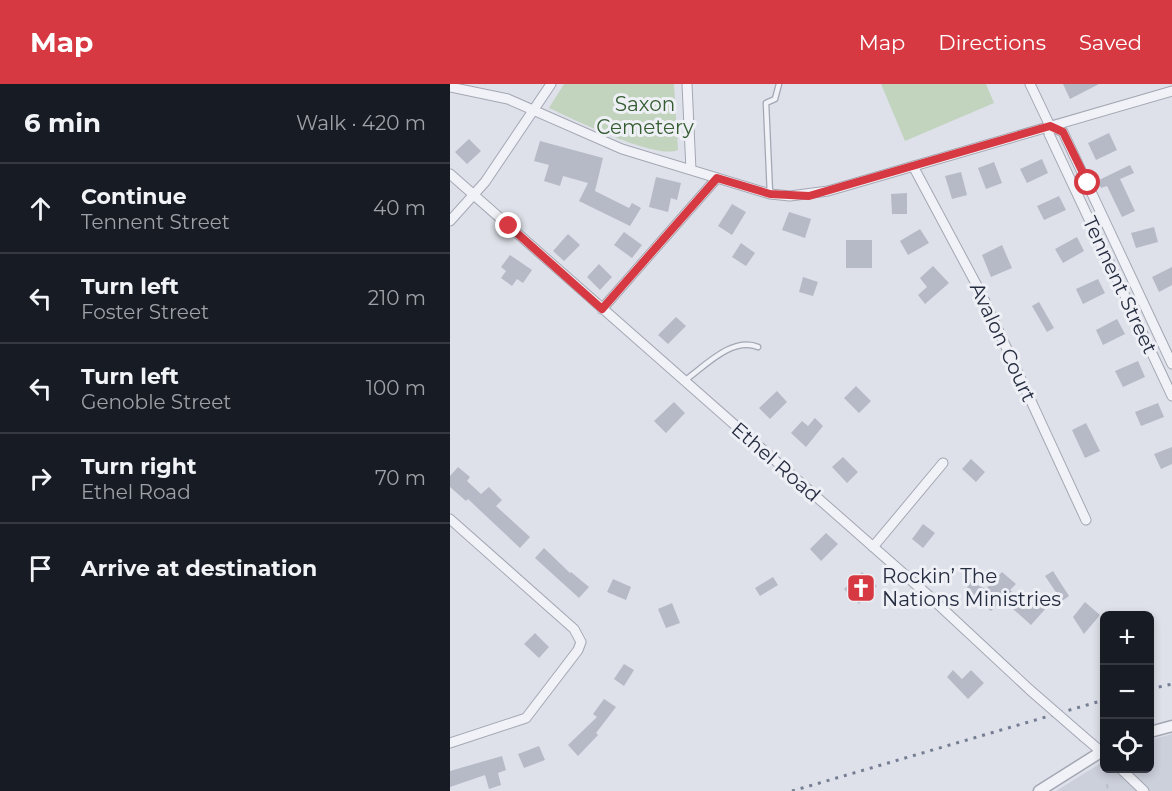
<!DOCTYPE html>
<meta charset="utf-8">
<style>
:root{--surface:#171b24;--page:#242831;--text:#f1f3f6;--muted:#9ea1a6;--line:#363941;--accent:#d73942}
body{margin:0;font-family:Montserrat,sans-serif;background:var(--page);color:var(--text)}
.controls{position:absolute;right:18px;bottom:18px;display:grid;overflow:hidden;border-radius:9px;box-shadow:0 3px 9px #0003}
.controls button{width:54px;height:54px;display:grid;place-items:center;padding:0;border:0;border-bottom:2px solid var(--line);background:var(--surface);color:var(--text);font:30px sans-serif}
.stop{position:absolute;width:18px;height:18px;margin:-14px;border:4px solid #d73942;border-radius:50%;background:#fff}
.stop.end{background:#d73942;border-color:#fff;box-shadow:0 2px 6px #0008}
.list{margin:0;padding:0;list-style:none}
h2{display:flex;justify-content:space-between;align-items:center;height:78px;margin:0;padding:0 24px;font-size:26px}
h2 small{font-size:20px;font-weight:400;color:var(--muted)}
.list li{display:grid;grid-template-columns:39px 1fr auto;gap:18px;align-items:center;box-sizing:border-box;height:90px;padding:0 24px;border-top:2px solid var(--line)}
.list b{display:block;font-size:22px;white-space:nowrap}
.list p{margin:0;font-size:20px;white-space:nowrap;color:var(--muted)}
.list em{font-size:20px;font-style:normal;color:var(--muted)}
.icon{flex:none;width:33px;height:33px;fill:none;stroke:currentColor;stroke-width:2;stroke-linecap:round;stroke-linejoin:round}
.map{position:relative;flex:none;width:722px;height:707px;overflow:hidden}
header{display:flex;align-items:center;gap:36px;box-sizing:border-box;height:84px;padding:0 30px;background:var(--accent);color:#fff}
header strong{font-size:28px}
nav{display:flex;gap:33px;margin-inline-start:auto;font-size:21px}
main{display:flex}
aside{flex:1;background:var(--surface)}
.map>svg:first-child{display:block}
.built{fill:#ccd0db}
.green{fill:#c2d3be}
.building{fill:#b5bac6}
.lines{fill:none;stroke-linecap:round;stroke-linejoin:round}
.service-casing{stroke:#a3a7b3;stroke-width:7}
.minor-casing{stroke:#a3a7b3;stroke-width:11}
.tertiary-casing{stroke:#a3a7b3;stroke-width:13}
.path{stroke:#bcbfc8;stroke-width:2;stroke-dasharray:4.5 4.5;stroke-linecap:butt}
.service{stroke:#f1f2f7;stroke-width:4.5}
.minor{stroke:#f1f2f7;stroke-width:9}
.tertiary{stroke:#f1f2f7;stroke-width:10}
.rail{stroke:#767e93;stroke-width:3;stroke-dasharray:3 6;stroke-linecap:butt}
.minor-bridge-casing{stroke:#a3a7b3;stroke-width:11;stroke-linecap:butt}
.minor-bridge{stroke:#f1f2f7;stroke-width:9}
.route{stroke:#d73942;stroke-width:8}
.labels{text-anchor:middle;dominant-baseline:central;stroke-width:6;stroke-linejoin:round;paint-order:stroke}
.park-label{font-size:20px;fill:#365d32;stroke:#eef0f6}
.street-label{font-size:20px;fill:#262d41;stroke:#eef0f6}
.poi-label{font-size:20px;fill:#262d41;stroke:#eef0f6;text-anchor:start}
</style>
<header>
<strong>Map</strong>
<nav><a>Map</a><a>Directions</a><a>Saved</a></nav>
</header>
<main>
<aside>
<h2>6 min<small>Walk · 420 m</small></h2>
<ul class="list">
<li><svg class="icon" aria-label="ahead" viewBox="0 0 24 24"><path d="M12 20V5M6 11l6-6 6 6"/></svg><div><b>Continue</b><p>Tennent Street</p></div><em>40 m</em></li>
<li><svg class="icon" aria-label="left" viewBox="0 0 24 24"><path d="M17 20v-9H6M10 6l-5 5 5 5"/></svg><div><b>Turn left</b><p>Foster Street</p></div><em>210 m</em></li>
<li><svg class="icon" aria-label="left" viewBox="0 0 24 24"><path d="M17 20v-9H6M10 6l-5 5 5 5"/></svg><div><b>Turn left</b><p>Genoble Street</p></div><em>100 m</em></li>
<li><svg class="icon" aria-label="right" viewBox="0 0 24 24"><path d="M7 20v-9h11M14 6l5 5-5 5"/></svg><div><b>Turn right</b><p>Ethel Road</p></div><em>70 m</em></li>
<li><svg class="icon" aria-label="arrive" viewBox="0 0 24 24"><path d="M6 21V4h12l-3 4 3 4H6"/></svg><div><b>Arrive at destination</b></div></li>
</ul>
</aside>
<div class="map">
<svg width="722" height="707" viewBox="0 0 722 707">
<rect width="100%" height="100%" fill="#dee1e9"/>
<path class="built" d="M 722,650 L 722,707 L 606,707 L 654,677 L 654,684 L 700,684 L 700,656 Z"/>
<path class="green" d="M 114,0 L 224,0 L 228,66 C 206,76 123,35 99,24 Z
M 431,0 L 536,0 L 544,19 L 455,57 Z"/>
<path class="building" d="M 613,0 L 649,0 L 620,15 Z
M 659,49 L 667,66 L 646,76 L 638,59 Z
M 19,55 L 31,67 L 17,80 L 5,68 Z
M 90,57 L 153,74 L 145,107 L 179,124 L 182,119 L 191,124 L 180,142 L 129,117 L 138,99 L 113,92 L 110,102 L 94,97 L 99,81 L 84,77 Z
M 592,75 L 598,89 L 577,99 L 570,85 Z
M 544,78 L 552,99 L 536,105 L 528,84 Z
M 680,81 L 684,89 L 670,95 L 685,127 L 672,133 L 657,102 L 651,104 L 647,97 Z
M 511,88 L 517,111 L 502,115 L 495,92 Z
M 206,93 L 231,99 L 227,116 L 221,114 L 218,128 L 199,123 Z
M 457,109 L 457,130 L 442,130 L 441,110 Z
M 609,112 L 616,126 L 594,136 L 587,122 Z
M 282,120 L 296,128 L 282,151 L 268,142 Z
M 339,128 L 361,135 L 355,154 L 332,146 Z
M 704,143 L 708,158 L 686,164 L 681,149 Z
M 470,145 L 479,159 L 458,171 L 450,157 Z
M 174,148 L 192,161 L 182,174 L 164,161 Z
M 118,150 L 130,161 L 114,177 L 103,167 Z
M 627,153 L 634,167 L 613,179 L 605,165 Z
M 396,156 L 422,156 L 422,184 L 396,184 Z
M 291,159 L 305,169 L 296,182 L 282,173 Z
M 552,161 L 562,184 L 541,193 L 532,171 Z
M 60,171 L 82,186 L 73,199 L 67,195 L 62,202 L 51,194 L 56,187 L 51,183 Z
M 149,180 L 162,193 L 150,206 L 137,193 Z
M 483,182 L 499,199 L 475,220 L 468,211 L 477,203 L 470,194 Z
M 722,183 L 722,201 L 709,208 L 702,193 Z
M 353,193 L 368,198 L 363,212 L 349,208 Z
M 648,195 L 655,209 L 633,220 L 626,205 Z
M 589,218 L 604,244 L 597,248 L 582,222 Z
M 226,233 L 236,242 L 218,260 L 208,251 Z
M 667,235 L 675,250 L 653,261 L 646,246 Z
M 688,277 L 695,293 L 673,303 L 665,287 Z
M 406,302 L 421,317 L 409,329 L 394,314 Z
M 327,307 L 337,318 L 320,335 L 309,324 Z
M 224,318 L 235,329 L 216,349 L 204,337 Z
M 708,319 L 714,333 L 691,342 L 685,328 Z
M 365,334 L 373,342 L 356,363 L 341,349 L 352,337 L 358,342 Z
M 636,339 L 650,367 L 635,374 L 622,346 Z
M 722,363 L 722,380 L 711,385 L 704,370 Z
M 393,373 L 408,388 L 397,399 L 382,383 Z
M 521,375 L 535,388 L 526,398 L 512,385 Z
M 8,383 L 20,393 L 17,397 L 31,410 L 39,403 L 52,416 L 46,422 L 80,453 L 70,464 L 18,415 L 16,417 L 0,403 L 0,392 Z
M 473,440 L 485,449 L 473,464 L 462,455 Z
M 376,449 L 388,460 L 371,477 L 360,465 Z
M 94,464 L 120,489 L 121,488 L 139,503 L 129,514 L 85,474 Z
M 603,487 L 619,512 L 612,517 L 595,492 Z
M 412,488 L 427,502 L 409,520 L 394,505 Z
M 552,488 L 566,500 L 560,506 L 581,524 L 588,515 L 597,523 L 581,541 L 553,516 L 541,527 L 516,506 L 520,498 L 536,505 Z
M 323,493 L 328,501 L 310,512 L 305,504 Z
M 163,495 L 181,503 L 176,516 L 157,508 Z
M 635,518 L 650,531 L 634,550 L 623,533 Z
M 222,519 L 230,539 L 216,544 L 208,525 Z
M 85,549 L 99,563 L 89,574 L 74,560 Z
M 174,580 L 184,586 L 174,602 L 164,595 Z
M 503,586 L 512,595 L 521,586 L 534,599 L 518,615 L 497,593 Z
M 154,615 L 166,623 L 146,649 L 148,651 L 128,672 L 118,661 L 147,633 L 143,630 Z
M 89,662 L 95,676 L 74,684 L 68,670 Z
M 52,672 L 56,686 L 48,689 L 51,701 L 39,705 L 35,691 L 0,703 L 0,687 Z"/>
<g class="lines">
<g class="service-casing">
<path id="service" d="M 320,110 L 316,19 L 325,15 L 329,0
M 234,297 C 254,283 282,252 308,263"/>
</g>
<g class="minor-casing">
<path id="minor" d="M 237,0 L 241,86
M 580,0 L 600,42
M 0,3 L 58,15 L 172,65 L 320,110 L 340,112 L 378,107 L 722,7
M 600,42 L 599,50 L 722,312
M 600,42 L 613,48 L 722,280
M 463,82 L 532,211 L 636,436
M 0,90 L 479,512 L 580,606
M 0,137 L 35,98 L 101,0
M 152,225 L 267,94
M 0,435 L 124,545 L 131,558 L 128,566 L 76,634 L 0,659
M 423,463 L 493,379
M 634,653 L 654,670
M 670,684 L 694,707"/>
</g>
<g class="tertiary-casing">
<path id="tertiary" d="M 700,648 L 722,642
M 589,707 L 654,666"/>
</g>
<path class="path" d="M 657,700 L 658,707"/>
<use href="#service" class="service"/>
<use href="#minor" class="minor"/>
<use href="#tertiary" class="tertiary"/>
<path class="rail" d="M 700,605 L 722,600
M 342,707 L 654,616"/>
<g class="minor-bridge-casing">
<path id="minor-bridge" d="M 580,606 L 634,653"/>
</g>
<use href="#minor-bridge" class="minor-bridge"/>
</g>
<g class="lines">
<path class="route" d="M 59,142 L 152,225 L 267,94 L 320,110 L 359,112 L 600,42 L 613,48 L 638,99"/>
</g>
<defs>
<g id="church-square" transform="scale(1.5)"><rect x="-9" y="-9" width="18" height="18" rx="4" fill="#d73942" stroke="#eef0f6"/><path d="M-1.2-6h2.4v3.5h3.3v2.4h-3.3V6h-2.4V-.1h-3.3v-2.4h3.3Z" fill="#fff"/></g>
</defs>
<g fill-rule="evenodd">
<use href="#church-square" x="411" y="504"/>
</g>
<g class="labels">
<g class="park-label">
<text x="195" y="20">Saxon<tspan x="195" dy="23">Cemetery</tspan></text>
</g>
<g class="street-label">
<text transform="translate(670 201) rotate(65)">Tennent Street</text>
<text transform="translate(553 258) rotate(65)">Avalon Court</text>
<text transform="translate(326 378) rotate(41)">Ethel Road</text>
</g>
<g class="poi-label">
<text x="432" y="492">Rockin’ The<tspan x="432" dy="23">Nations Ministries</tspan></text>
</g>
</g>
</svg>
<div class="controls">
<button>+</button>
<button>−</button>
<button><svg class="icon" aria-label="locate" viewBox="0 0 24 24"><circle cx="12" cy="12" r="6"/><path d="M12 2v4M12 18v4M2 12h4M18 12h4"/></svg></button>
</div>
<div class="stop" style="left:638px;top:99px"></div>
<div class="stop end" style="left:59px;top:142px"></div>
</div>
</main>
